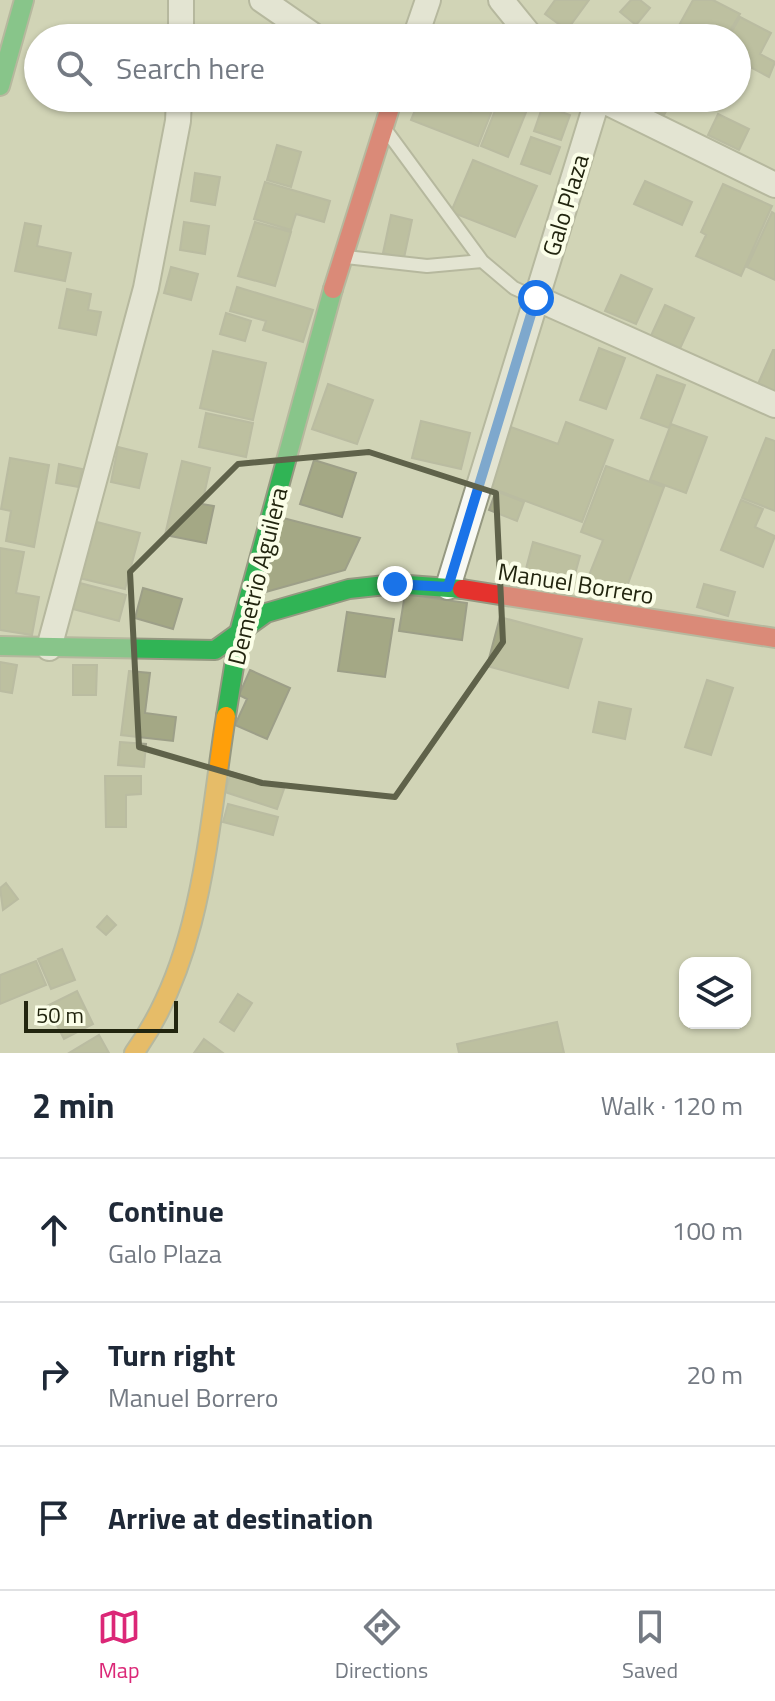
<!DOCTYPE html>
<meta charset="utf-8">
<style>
:root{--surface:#fff;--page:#f6f6f7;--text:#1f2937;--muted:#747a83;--line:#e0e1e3;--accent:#db2777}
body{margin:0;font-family:"Titillium Web",sans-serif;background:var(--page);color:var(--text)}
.controls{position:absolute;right:24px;bottom:24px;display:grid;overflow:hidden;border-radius:16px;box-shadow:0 2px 6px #0004}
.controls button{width:72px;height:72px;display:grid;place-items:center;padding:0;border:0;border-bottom:2px solid var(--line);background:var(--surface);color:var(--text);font:40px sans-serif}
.scale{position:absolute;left:24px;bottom:20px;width:154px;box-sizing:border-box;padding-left:8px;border:4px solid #22250f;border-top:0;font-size:22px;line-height:28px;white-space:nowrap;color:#22250f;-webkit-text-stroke:6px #fbfee8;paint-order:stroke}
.stop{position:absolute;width:24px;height:24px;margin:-18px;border:6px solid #1a73e8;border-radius:50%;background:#fff}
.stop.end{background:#1a73e8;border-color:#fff;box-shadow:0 2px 8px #0008}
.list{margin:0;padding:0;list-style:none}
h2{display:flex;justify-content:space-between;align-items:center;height:104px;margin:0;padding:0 32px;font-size:34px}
h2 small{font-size:26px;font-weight:400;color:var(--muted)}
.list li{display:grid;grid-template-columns:52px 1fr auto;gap:24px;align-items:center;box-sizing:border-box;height:144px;padding:0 32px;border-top:2px solid var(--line)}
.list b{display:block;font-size:30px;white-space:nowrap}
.list p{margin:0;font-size:26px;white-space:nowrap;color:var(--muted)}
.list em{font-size:26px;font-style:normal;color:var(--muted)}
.icon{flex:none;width:44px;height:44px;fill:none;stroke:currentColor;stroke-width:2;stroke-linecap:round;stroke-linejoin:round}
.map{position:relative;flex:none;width:775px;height:1053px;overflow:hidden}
.search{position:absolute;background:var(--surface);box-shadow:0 2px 6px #0004;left:24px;right:24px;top:24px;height:88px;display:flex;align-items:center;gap:20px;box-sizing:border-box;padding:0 28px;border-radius:44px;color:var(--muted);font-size:30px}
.sheet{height:536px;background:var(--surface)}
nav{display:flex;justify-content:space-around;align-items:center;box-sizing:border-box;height:112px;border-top:2px solid var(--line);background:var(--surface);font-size:22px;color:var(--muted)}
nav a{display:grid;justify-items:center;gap:4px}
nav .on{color:var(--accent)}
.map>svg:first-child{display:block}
.building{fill:#a4a885;stroke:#9d9f88;stroke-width:2}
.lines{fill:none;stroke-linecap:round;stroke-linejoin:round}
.lane-casing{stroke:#959881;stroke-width:16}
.street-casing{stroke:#959881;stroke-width:28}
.fast-casing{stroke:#959881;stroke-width:22}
.slow-casing{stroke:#959881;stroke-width:22}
.jam-casing{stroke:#959881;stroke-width:22}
.lane{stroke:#f8f9f4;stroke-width:12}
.street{stroke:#f8f9f4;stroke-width:24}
.fast{stroke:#30b455;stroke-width:18}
.slow{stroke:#ff9f0a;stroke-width:18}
.jam{stroke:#e5322d;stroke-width:18}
.route{stroke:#1a73e8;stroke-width:10}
.marked{fill:none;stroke:#5f624a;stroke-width:6;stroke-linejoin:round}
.labels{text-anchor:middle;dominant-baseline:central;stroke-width:8;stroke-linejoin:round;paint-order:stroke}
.street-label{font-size:24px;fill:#22250f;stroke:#fbfee8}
</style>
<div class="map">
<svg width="775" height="1053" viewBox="0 0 775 1053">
<rect width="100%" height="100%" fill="#d1d4b7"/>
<path class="building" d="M 555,0 L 589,0 L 567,30 L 545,14 Z
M 631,0 L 640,0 L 650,8 L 636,25 L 620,12 Z
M 693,0 L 713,0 L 740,14 L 726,38 L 698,38 L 678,27 Z
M 740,17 L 771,33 L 760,54 L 775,62 L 769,77 L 737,60 L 737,38 L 728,38 Z
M 219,27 L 268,30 L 268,38 L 218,38 Z
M 420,98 L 435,98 L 471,112 L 477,98 L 497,98 L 478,146 L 411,120 Z
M 500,98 L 531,100 L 508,157 L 481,146 Z
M 635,98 L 674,98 L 664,115 Z
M 543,105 L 570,115 L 561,140 L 534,131 Z
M 718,114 L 749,129 L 739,150 L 708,135 Z
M 531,137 L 560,147 L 550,174 L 521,164 Z
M 277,145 L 301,152 L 291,187 L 267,180 Z
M 473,160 L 537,186 L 515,237 L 451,212 Z
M 195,173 L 220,177 L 215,205 L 191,201 Z
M 645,181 L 692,202 L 682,225 L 634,204 Z
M 265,182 L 330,201 L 324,222 L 296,214 L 291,230 L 254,219 Z
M 723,184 L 772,206 L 741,276 L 696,256 L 706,235 L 701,232 Z
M 772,212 L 775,214 L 775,280 L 747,267 Z
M 391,215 L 412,220 L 404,258 L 383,253 Z
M 184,222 L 209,226 L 205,254 L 180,250 Z
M 255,222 L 291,232 L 275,286 L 238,276 Z
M 25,223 L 41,226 L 37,246 L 71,253 L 65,281 L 15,271 Z
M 171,267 L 198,274 L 191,300 L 164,293 Z
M 621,275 L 652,289 L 636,324 L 605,311 Z
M 237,287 L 313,310 L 303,342 L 263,330 L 266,321 L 230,311 Z
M 67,289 L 91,294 L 88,310 L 101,312 L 96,335 L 59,328 Z
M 665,305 L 694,318 L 678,353 L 649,340 Z
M 226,313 L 251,321 L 245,341 L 220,334 Z
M 599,348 L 625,358 L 606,409 L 580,400 Z
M 773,350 L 775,350 L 775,394 L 757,386 Z
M 213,351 L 266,363 L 253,420 L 200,408 Z
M 657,375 L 685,385 L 669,428 L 641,418 Z
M 328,384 L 373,400 L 357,444 L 312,429 Z
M 206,413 L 253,423 L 246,457 L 199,447 Z
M 421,421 L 470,433 L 461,469 L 412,458 Z
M 566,422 L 613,440 L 582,522 L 488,487 L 511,427 L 558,444 Z
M 671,424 L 707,437 L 686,493 L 650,480 Z
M 766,438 L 775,441 L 775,511 L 742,498 Z
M 118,447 L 147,454 L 139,488 L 111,482 Z
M 10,458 L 49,465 L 34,547 L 6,541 L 11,511 L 1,509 Z
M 314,460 L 356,473 L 342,517 L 300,504 Z
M 182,461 L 210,468 L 202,504 L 214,506 L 206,543 L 165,535 Z
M 59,464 L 82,469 L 79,487 L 56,483 Z
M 606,466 L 664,487 L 623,597 L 586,583 L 603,540 L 581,532 Z
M 496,491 L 524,502 L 517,521 L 489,510 Z
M 741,500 L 763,509 L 755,527 L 775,536 L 763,567 L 721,550 Z
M 283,518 L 360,538 L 345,570 L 262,593 Z
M 93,521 L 140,533 L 125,589 L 79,578 Z
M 533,542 L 580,556 L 570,593 L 523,580 Z
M 0,548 L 24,552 L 16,593 L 39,597 L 32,635 L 0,630 Z
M 80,583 L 126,595 L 119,621 L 73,609 Z
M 704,584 L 735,592 L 728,616 L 697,607 Z
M 143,588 L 182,599 L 173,629 L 135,618 Z
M 405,594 L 467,603 L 462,640 L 399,631 Z
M 347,612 L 394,619 L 385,677 L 338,671 Z
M 500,617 L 582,639 L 568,688 L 487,666 Z
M 0,662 L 17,665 L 12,693 L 0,691 Z
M 73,665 L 97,665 L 96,695 L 73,695 Z
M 250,670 L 290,688 L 267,739 L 235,725 L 247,699 L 239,695 Z
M 129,671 L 150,673 L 145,713 L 176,717 L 173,741 L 121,735 Z
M 707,680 L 733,688 L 711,755 L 685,747 Z
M 599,702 L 631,709 L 625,739 L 593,732 Z
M 120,742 L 146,744 L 144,767 L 118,765 Z
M 231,772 L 284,789 L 277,809 L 225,792 Z
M 105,776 L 141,776 L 141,794 L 126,795 L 126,827 L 106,827 Z
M 228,804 L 278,817 L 273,835 L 223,822 Z
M 6,883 L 18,899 L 3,910 L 0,888 Z
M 107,916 L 116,925 L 106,935 L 97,927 Z
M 62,949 L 75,980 L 51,989 L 38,959 Z
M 36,961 L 46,985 L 0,1004 L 0,975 Z
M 77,991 L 93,1024 L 64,1039 L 47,1006 Z
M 238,994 L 252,1003 L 234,1031 L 220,1022 Z
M 557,1022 L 564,1053 L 459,1053 L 457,1044 Z
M 99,1035 L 109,1053 L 69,1053 Z
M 204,1039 L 223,1053 L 194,1053 Z"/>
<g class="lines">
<g class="lane-casing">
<path id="lane" d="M 388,133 L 482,261 L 514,288 L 536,298
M 346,257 L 427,266 L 482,261"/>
</g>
<g class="street-casing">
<path id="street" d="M 181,0 L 181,38
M 262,0 L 317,38
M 501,0 L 532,38
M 415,38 L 428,0
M 598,98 L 775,185
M 536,298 L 775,405
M 448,587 L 598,98
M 49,648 L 146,288 L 178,121 L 179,98"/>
</g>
<g class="fast-casing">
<path id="fast" d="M 0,86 L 24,0
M 0,646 L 215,650 L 266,613 L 349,589 L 395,584 L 462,589
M 226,716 L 240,629 L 333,289"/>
</g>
<g class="slow-casing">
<path id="slow" d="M 134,1053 C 203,958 208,829 226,716"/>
</g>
<g class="jam-casing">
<path id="jam" d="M 333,289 L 393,98
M 462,589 L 775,638"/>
</g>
<use href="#lane" class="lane"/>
<use href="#street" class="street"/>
<use href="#fast" class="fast"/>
<use href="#slow" class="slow"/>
<use href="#jam" class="jam"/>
</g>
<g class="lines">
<path class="route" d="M 395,584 L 448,587 L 536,298"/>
</g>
<path d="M0 0H775V1053H0ZM 369,452 L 496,493 L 503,642 L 395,797 L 262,783 L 139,747 L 130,572 L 238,464 Z" fill="#d1d4b7" fill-opacity=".55" fill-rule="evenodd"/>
<path class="marked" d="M 369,452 L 496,493 L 503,642 L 395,797 L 262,783 L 139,747 L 130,572 L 238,464 Z"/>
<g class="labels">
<g class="street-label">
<text transform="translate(565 205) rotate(-73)">Galo Plaza</text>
<text transform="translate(257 576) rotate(-76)">Demetrio Aguilera</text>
<text transform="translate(576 583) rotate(9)">Manuel Borrero</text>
</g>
</g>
</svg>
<div class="controls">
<button><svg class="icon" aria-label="layers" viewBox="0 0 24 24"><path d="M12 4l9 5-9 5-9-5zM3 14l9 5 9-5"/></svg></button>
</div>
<div class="scale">50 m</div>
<div class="stop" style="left:536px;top:298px"></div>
<div class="stop end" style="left:395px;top:584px"></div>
<div class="search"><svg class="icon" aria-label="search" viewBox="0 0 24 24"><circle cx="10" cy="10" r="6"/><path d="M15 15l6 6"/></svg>Search here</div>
</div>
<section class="sheet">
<h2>2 min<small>Walk · 120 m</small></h2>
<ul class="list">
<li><svg class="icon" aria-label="ahead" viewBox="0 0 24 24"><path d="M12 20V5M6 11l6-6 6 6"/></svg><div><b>Continue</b><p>Galo Plaza</p></div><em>100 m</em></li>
<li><svg class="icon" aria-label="right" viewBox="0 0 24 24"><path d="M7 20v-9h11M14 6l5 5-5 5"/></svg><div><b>Turn right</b><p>Manuel Borrero</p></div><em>20 m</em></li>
<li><svg class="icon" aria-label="arrive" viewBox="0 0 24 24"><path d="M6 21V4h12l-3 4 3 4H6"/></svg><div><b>Arrive at destination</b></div></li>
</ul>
</section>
<nav>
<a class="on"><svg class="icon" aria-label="map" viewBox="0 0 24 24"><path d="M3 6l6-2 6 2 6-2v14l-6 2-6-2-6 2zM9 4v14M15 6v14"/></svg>Map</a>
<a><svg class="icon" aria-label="directions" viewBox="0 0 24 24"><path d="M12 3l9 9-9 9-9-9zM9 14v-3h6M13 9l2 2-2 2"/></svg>Directions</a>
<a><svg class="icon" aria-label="saved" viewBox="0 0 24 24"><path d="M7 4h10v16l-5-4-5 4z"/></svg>Saved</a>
</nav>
